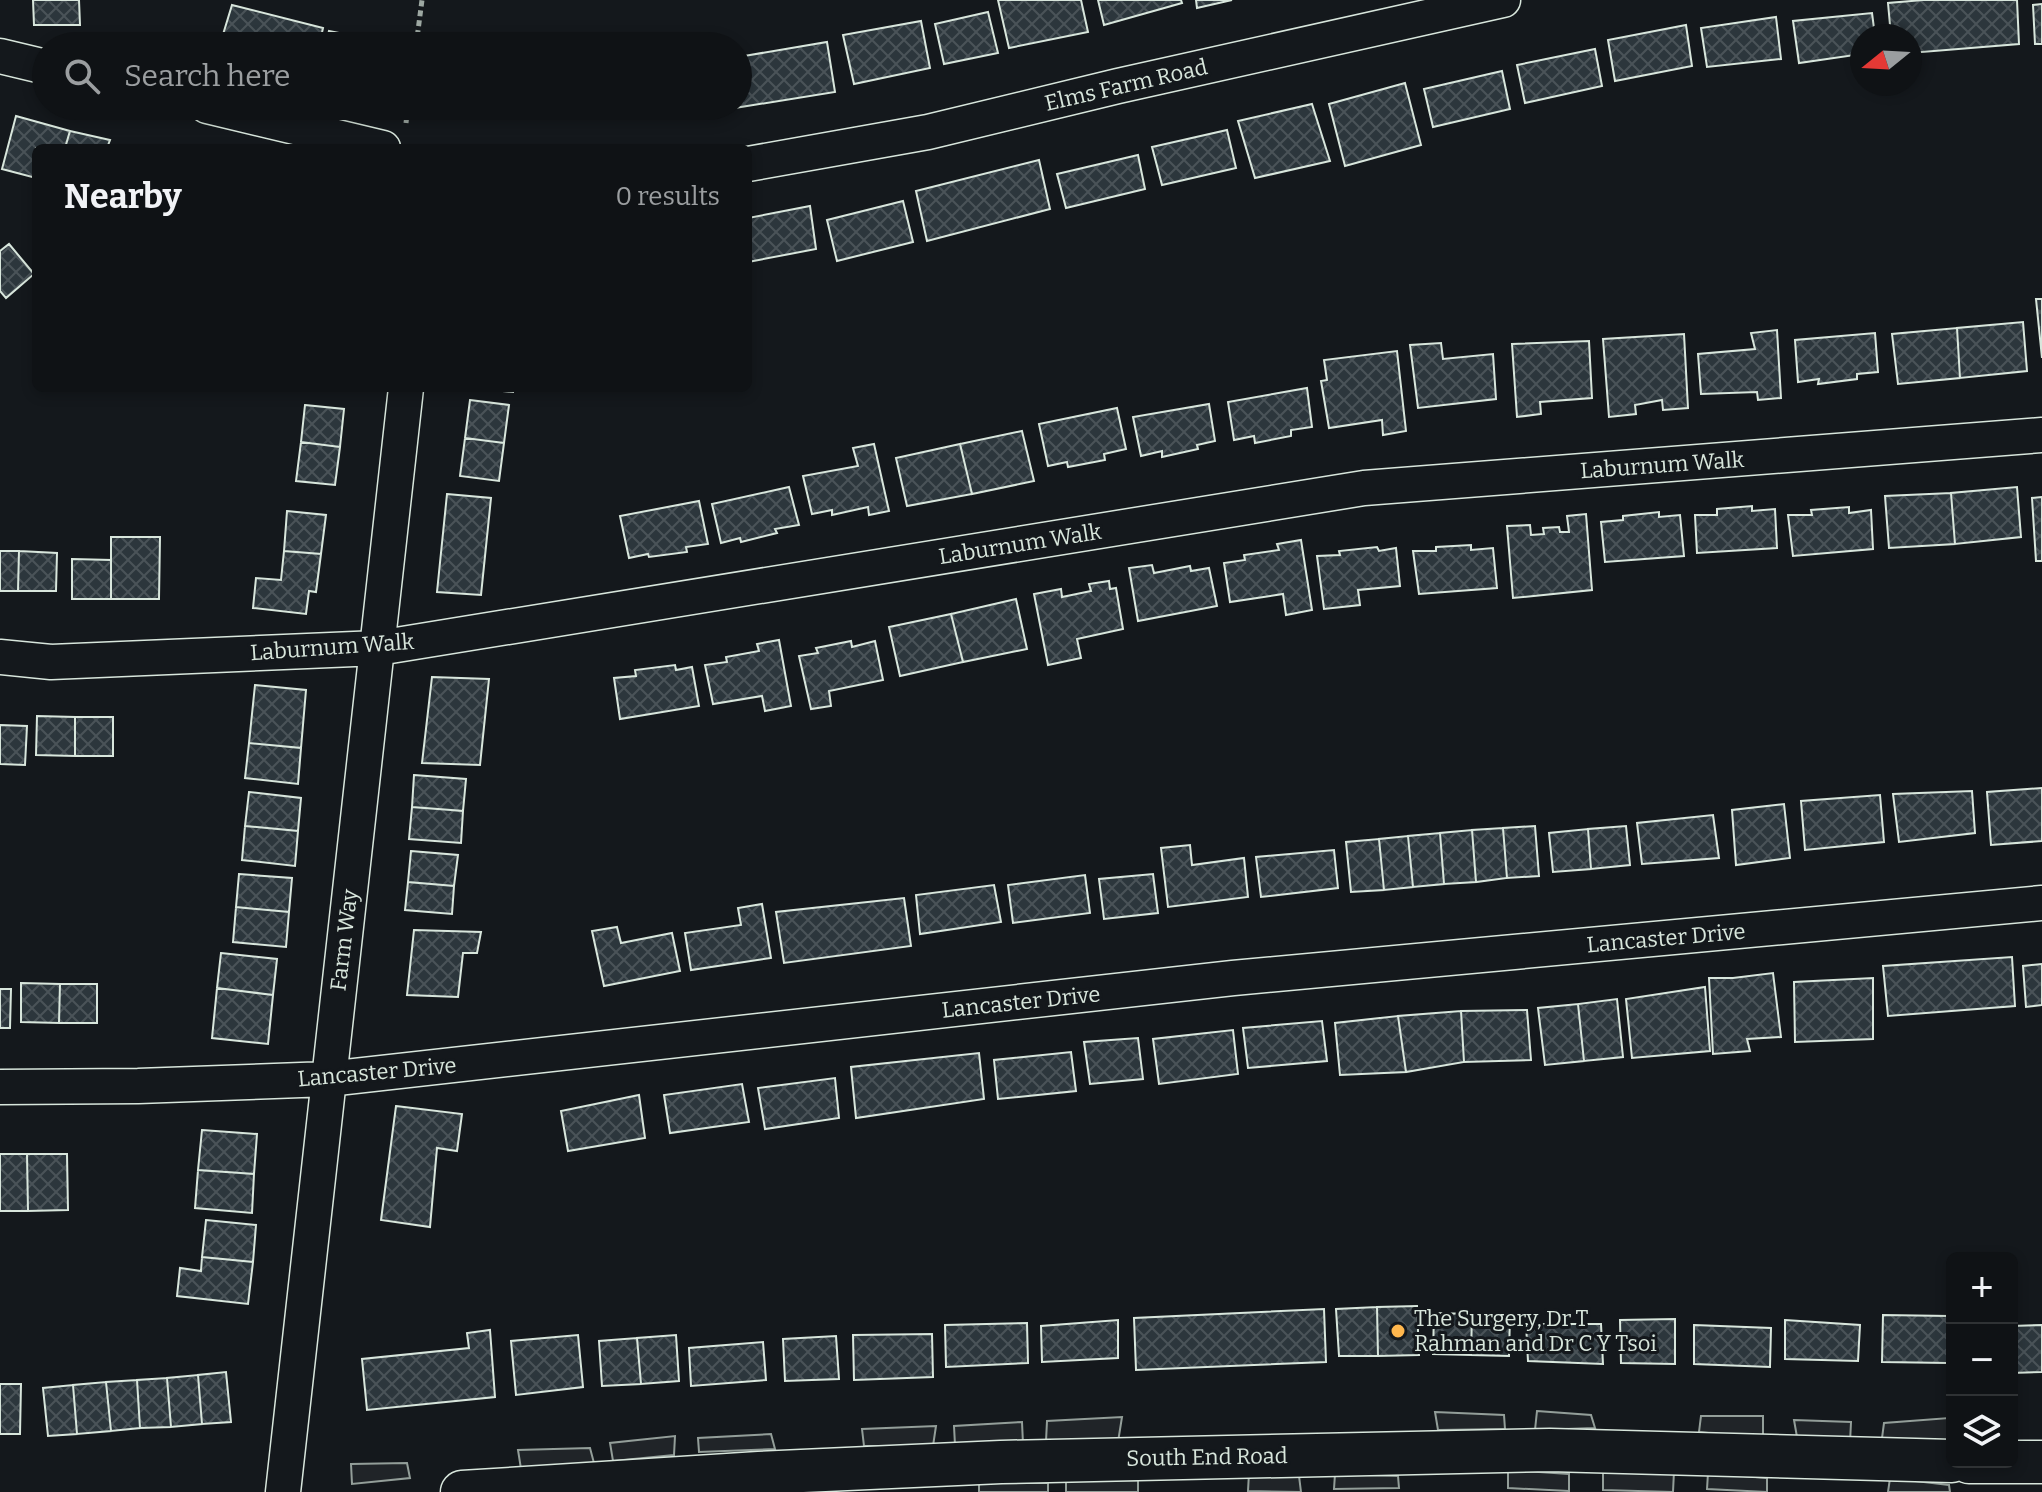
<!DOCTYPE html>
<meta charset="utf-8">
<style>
:root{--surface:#0f1215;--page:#1d2022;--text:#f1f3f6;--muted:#9b9ea0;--line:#2f3234}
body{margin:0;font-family:Bitter,serif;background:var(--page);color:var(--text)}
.controls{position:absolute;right:24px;bottom:24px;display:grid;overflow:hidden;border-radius:12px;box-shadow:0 4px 12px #0003}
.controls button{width:72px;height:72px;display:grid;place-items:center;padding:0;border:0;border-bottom:2px solid var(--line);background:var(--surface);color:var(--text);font:40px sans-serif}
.compass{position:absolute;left:1850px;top:24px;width:72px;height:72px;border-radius:50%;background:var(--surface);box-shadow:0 4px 12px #0003;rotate:252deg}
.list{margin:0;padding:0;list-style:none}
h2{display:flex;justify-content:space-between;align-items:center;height:104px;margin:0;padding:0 32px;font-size:34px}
h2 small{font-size:26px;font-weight:400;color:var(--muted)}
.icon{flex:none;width:44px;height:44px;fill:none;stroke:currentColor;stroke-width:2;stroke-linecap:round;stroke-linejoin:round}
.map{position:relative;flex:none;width:2042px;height:1492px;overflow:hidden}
.search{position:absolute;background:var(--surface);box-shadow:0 4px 12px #0003;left:32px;top:32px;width:720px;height:88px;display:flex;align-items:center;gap:20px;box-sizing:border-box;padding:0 28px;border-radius:44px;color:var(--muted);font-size:30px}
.panel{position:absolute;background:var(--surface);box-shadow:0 4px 12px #0003;left:32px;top:144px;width:720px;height:248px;border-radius:12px}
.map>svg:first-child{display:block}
.grass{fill:#202428;stroke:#939e99;stroke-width:2}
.building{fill:url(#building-cross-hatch);stroke:#d8e6dc;stroke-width:2}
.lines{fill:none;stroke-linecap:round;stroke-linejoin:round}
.minor-casing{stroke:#d8e6dc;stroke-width:37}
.tertiary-casing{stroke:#d8e6dc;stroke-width:45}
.path{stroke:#9da8a2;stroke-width:5;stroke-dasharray:6 4;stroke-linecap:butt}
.minor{stroke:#14181c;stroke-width:34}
.tertiary{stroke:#14181c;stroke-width:42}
.poi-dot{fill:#ffb74d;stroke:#14181c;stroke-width:3}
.labels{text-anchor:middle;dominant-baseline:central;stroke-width:6;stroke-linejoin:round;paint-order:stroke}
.street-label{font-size:22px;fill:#d8e6dc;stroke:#14181c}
.poi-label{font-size:22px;fill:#d8e6dc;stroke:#14181c;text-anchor:start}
</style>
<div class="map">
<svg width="2042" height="1492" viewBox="0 0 2042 1492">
<defs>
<pattern id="building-cross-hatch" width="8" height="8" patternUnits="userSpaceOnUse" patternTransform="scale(2)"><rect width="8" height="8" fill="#2c363c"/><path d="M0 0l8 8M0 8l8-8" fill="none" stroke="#4a5358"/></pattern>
</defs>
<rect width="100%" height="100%" fill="#14181c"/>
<path class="grass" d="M 1537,1411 L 1591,1415 L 1595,1428 L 1535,1430 Z
M 1435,1412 L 1504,1415 L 1505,1429 L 1438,1430 Z
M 1701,1416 L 1763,1416 L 1763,1439 L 1699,1432 Z
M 1122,1417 L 1118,1442 L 1046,1441 L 1047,1421 Z
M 1949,1418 L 1948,1441 L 1882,1438 L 1884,1423 Z
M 1794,1420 L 1851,1422 L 1850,1443 L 1797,1437 Z
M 1022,1422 L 1023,1444 L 955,1445 L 954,1426 Z
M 936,1426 L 933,1446 L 864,1446 L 862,1429 Z
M 771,1434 L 775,1449 L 699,1452 L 698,1438 Z
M 675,1436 L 674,1455 L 613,1461 L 610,1443 Z
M 590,1448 L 594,1463 L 521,1469 L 518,1450 Z
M 407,1463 L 410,1478 L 352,1484 L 351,1464 Z
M 1508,1470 L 1569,1474 L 1569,1491 L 1508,1488 Z
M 1674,1471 L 1673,1492 L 1603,1490 L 1603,1472 Z
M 1249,1473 L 1299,1476 L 1301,1492 L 1248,1491 Z
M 1708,1473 L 1767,1478 L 1767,1492 L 1707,1489 Z
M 1335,1474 L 1398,1476 L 1399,1488 L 1334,1489 Z
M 1890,1478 L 1949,1485 L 1950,1492 L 1888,1492 Z
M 1138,1480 L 1138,1492 L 1066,1492 L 1066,1481 Z
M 979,1483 L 1048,1483 L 1048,1492 L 979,1492 Z"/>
<path class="building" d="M 33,0 L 79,0 L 80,25 L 34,25 Z
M 998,0 L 1081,0 L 1088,32 L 1009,48 Z
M 1098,0 L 1181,0 L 1182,3 L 1104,25 Z
M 1196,0 L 1232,0 L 1197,8 Z
M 1923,0 L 2017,0 L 2019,44 L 1910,53 L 1910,36 L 1891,36 L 1888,3 Z
M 2042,4 L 2042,44 L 2035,44 L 2033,5 Z
M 232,5 L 323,28 L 319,46 L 238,46 L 221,41 Z
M 988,12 L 998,53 L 944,64 L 935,24 Z
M 1872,13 L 1875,36 L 1862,36 L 1862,54 L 1799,63 L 1793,21 Z
M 1776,17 L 1781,59 L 1707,67 L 1701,28 Z
M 921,21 L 930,68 L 854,84 L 843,35 Z
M 1686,25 L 1692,66 L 1615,81 L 1608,40 Z
M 329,31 L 404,46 L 325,46 Z
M 827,42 L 835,92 L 710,112 L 709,106 L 738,106 L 738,57 Z
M 1595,49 L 1602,86 L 1525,103 L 1517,65 Z
M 1502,71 L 1510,109 L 1433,127 L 1424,89 Z
M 1405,83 L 1421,145 L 1345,166 L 1329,104 Z
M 1312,104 L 1330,161 L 1255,178 L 1238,121 Z
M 16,116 L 70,131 L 65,148 L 36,148 L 36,178 L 2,169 Z
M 1227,130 L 1236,168 L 1162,185 L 1152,147 Z
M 70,131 L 110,140 L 107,148 L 65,148 Z
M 1138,155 L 1145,189 L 1066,208 L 1057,174 Z
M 1039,160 L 1050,209 L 927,241 L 916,191 Z
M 903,201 L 913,242 L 837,261 L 827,220 Z
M 810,206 L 816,249 L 748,262 L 748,218 Z
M 9,244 L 34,274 L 6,298 L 0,291 L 0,251 Z
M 2036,299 L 2042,299 L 2042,358 Z
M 2023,322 L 2027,371 L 1960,378 L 1957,328 Z
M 1957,328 L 1960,378 L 1898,384 L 1892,334 Z
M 1777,330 L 1781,398 L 1758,400 L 1757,392 L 1701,394 L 1698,354 L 1755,349 L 1751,333 Z
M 1875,333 L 1878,372 L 1857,374 L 1857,379 L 1818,384 L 1819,379 L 1798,382 L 1795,340 Z
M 1684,334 L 1688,408 L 1663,410 L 1662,400 L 1635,405 L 1636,414 L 1609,417 L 1603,339 Z
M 1589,341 L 1592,398 L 1540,402 L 1541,414 L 1517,417 L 1512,344 Z
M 1441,343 L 1443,359 L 1493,354 L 1496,399 L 1418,408 L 1410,345 Z
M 1397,351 L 1406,431 L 1383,435 L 1382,420 L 1329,428 L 1321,381 L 1327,380 L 1324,360 Z
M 471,388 L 513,388 L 513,392 Z
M 1307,388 L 1312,427 L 1291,430 L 1291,436 L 1255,443 L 1254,436 L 1234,440 L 1228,402 Z
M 470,400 L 509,405 L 504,443 L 465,438 Z
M 1209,404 L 1215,441 L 1197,445 L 1198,449 L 1162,457 L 1162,451 L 1141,456 L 1133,417 Z
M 305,405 L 344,409 L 340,447 L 301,442 Z
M 1117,408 L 1126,449 L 1104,454 L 1105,460 L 1068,467 L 1067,462 L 1048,466 L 1039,424 Z
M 1022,431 L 1034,481 L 972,494 L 960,444 Z
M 465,438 L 504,443 L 499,481 L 460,476 Z
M 301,442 L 340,447 L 335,485 L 296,481 Z
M 874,444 L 889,511 L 869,515 L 868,507 L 832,515 L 832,510 L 812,514 L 803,476 L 858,466 L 853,448 Z
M 960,444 L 972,494 L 907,506 L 896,458 Z
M 789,487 L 799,525 L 775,529 L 777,533 L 741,542 L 740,538 L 721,543 L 712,504 Z
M 2017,487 L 2021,537 L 1955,544 L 1951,493 Z
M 1951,493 L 1955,544 L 1889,548 L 1885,496 Z
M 447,494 L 491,498 L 481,595 L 437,592 Z
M 2042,497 L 2042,561 L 2036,561 L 2032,498 Z
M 699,501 L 708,544 L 686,547 L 687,552 L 649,557 L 648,554 L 629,558 L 620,516 Z
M 1752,506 L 1752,511 L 1775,509 L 1777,548 L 1697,553 L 1695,515 L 1717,515 L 1717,509 Z
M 1849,507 L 1849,513 L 1871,510 L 1873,549 L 1793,556 L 1788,515 L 1812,515 L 1811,510 Z
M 287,511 L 326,515 L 321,554 L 284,551 Z
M 1659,512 L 1659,517 L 1680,515 L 1684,556 L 1605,562 L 1601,522 L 1623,520 L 1623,516 Z
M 1586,514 L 1592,590 L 1513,598 L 1507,526 L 1530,525 L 1531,535 L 1544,534 L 1543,528 L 1559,527 L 1560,532 L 1569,532 L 1567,516 Z
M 111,537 L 160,537 L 159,599 L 111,599 Z
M 1301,540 L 1312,610 L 1286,615 L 1283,594 L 1230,602 L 1224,563 L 1245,560 L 1244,555 L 1279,550 L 1277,544 Z
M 1471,545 L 1471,550 L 1493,548 L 1497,588 L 1419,594 L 1413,551 L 1436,551 L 1436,547 Z
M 1377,547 L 1379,551 L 1396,548 L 1400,586 L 1358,590 L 1360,605 L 1324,609 L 1317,556 L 1340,555 L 1339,551 Z
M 0,551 L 19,551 L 18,591 L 0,591 Z
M 19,551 L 57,553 L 56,591 L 18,591 Z
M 284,551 L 321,554 L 316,592 L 309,591 L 306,614 L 253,608 L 256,578 L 281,580 Z
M 72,559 L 111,560 L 111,599 L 72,599 Z
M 1152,565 L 1154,573 L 1190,566 L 1191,571 L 1209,568 L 1217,606 L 1138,621 L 1129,568 Z
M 1109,581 L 1110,589 L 1116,588 L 1123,629 L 1077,639 L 1081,658 L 1048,665 L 1034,594 L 1061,589 L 1062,597 L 1091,591 L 1089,584 Z
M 1016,599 L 1027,649 L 963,662 L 951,614 Z
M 951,614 L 963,662 L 900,676 L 889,627 Z
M 779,640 L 791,706 L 765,711 L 762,696 L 713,704 L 705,665 L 727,662 L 726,657 L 759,651 L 757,644 Z
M 851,641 L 852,647 L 875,641 L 883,680 L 829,691 L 831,706 L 811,709 L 799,656 L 818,653 L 816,648 Z
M 675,665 L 676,670 L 692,667 L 699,706 L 620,719 L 614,678 L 636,676 L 635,670 Z
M 432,677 L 489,679 L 480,765 L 422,763 Z
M 255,685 L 306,690 L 301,748 L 249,743 Z
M 37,716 L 75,717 L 75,756 L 36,755 Z
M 75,717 L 113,717 L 113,756 L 75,756 Z
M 0,725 L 27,726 L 25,765 L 0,764 Z
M 249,743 L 301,748 L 298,784 L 245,778 Z
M 414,775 L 466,779 L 463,811 L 412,807 Z
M 2042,788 L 2042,841 L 1991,845 L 1987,792 Z
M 1972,791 L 1975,833 L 1899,842 L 1893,794 Z
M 249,792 L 301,798 L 298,831 L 245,826 Z
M 1880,795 L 1884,842 L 1805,850 L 1801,801 Z
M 1784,804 L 1790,858 L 1736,865 L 1732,810 Z
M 412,807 L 463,811 L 461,843 L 409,839 Z
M 1713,815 L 1719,858 L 1642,864 L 1637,823 Z
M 245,826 L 298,831 L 295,866 L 242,860 Z
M 1535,826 L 1539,876 L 1507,878 L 1503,828 Z
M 1626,826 L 1630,865 L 1591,869 L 1588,829 Z
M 1503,828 L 1507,878 L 1476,882 L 1472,830 Z
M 1588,829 L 1591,869 L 1553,872 L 1549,833 Z
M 1472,830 L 1476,882 L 1444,884 L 1440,833 Z
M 1440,833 L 1444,884 L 1413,887 L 1408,836 Z
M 1408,836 L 1413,887 L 1384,890 L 1379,839 Z
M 1379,839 L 1384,890 L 1351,892 L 1346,842 Z
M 1190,845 L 1192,865 L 1244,858 L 1248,897 L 1168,907 L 1161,848 Z
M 1334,850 L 1338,888 L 1261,897 L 1256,857 Z
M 411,851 L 458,855 L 454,886 L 408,882 Z
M 239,874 L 292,878 L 289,912 L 236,907 Z
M 1153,874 L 1158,913 L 1104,919 L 1099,879 Z
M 1085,875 L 1090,913 L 1013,923 L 1008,885 Z
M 408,882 L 454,886 L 452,914 L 405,910 Z
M 994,885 L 1001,922 L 920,934 L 916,895 Z
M 904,898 L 911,946 L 784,963 L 776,912 Z
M 762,904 L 771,958 L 691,970 L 685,933 L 741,925 L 738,908 Z
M 236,907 L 289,912 L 286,947 L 233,942 Z
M 617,927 L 621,943 L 672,933 L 680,971 L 604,986 L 592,931 Z
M 414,930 L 481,932 L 477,953 L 463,953 L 458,997 L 407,995 Z
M 221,953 L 277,959 L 273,995 L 217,988 Z
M 2012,957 L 2015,1006 L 1888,1016 L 1883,966 Z
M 2042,964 L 2042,1005 L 2026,1007 L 2023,966 Z
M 1773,973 L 1781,1037 L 1747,1039 L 1750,1051 L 1713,1054 L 1709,978 L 1733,978 Z
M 1873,978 L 1873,1039 L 1795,1042 L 1794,982 Z
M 21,983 L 60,984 L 59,1023 L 21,1022 Z
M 60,984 L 97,984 L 97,1023 L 59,1023 Z
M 1705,987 L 1710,1051 L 1632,1058 L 1626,999 Z
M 217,988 L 273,995 L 268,1044 L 212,1038 Z
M 0,989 L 11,989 L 10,1028 L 0,1028 Z
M 1617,999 L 1623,1057 L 1584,1061 L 1578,1004 Z
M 1578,1004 L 1584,1061 L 1545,1065 L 1538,1008 Z
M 1527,1010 L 1531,1060 L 1464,1062 L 1461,1011 Z
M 1461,1011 L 1464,1062 L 1406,1072 L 1398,1016 Z
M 1398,1016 L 1406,1072 L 1340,1075 L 1335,1023 Z
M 1322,1021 L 1327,1061 L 1248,1068 L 1243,1028 Z
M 1233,1030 L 1238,1074 L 1159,1084 L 1153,1039 Z
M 1138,1038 L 1143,1079 L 1090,1084 L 1084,1042 Z
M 1071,1052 L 1076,1091 L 998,1099 L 994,1060 Z
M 979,1053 L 984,1099 L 856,1118 L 851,1067 Z
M 835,1078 L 839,1118 L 765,1129 L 758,1088 Z
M 742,1084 L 749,1122 L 670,1133 L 664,1095 Z
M 639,1095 L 645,1138 L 568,1151 L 561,1111 Z
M 396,1106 L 462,1114 L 457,1151 L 437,1148 L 430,1227 L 381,1220 Z
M 202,1130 L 257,1134 L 254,1174 L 198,1170 Z
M 0,1154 L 27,1154 L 28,1211 L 0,1211 Z
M 27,1154 L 67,1154 L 68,1210 L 28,1211 Z
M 198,1170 L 254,1174 L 252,1213 L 195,1208 Z
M 206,1220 L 256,1225 L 253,1262 L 202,1257 Z
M 202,1257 L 253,1262 L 248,1304 L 177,1296 L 180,1268 L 201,1271 Z
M 1417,1306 L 1419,1355 L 1378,1356 L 1377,1307 Z
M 1377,1307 L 1378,1356 L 1339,1356 L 1336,1309 Z
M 1324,1309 L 1326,1362 L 1136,1370 L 1134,1318 Z
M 1434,1313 L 1472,1314 L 1471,1355 L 1433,1354 Z
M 1472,1314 L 1510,1315 L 1509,1356 L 1471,1355 Z
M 1883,1315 L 1949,1316 L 1947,1363 L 1882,1362 Z
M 1675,1319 L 1675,1364 L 1621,1363 L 1620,1320 Z
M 1118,1320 L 1118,1358 L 1042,1362 L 1041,1326 Z
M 1785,1320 L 1860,1325 L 1858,1361 L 1785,1359 Z
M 1027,1323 L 1028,1363 L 946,1367 L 945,1325 Z
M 1526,1324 L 1601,1324 L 1603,1364 L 1528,1361 Z
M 1694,1325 L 1771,1328 L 1770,1367 L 1694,1364 Z
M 2042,1325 L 2042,1372 L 2012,1373 L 2012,1326 Z
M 490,1330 L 495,1397 L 367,1410 L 362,1359 L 469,1348 L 467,1333 Z
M 932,1334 L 933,1377 L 854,1380 L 853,1335 Z
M 578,1335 L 583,1387 L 516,1395 L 511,1341 Z
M 676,1335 L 679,1381 L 641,1384 L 637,1338 Z
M 836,1336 L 839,1379 L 785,1381 L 783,1339 Z
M 637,1338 L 641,1384 L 602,1386 L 599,1341 Z
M 763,1342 L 766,1380 L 691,1386 L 689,1348 Z
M 226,1372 L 231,1422 L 202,1424 L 198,1375 Z
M 198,1375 L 202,1424 L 171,1427 L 167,1378 Z
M 167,1378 L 171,1427 L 140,1428 L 137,1380 Z
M 137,1380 L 140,1428 L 111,1431 L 106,1382 Z
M 106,1382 L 111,1431 L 77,1434 L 73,1385 Z
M 0,1384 L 21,1384 L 20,1434 L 0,1434 Z
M 73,1385 L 77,1434 L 48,1436 L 43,1388 Z"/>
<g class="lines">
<g class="minor-casing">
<path id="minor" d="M 0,56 L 46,67
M 207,106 L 383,148
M 748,164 L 928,132 L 1118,86 L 1503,0
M 0,657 L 51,662 L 378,648 L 1364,488 L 2042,435
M 0,1087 L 138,1086 L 328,1079 L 1233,978 L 2042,903
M 283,1492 L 406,388"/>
</g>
<g class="tertiary-casing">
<path id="tertiary" d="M 1969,1462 L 2042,1462
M 462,1492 L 759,1473 L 1001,1462 L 1550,1450 L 1952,1461"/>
</g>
<path class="path" d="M 416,46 L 422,0
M 406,123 L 408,106"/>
<use href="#minor" class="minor"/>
<use href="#tertiary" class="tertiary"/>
</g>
<circle class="poi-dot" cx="1398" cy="1331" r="8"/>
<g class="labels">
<g class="street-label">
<text transform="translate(1126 85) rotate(-13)">Elms Farm Road</text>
<text transform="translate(1662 465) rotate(-4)">Laburnum Walk</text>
<text transform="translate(1020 544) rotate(-9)">Laburnum Walk</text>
<text transform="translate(332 647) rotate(-4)">Laburnum Walk</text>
<text transform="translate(1666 938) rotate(-5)">Lancaster Drive</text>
<text transform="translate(344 940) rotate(-83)">Farm Way</text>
<text transform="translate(1021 1002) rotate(-6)">Lancaster Drive</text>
<text transform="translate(377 1072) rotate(-5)">Lancaster Drive</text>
<text transform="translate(1207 1457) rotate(-1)">South End Road</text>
</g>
<g class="poi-label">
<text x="1414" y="1318">The Surgery, Dr T<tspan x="1414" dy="25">Rahman and Dr C Y Tsoi</tspan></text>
</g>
</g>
</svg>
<div class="controls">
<button>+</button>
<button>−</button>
<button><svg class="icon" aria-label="layers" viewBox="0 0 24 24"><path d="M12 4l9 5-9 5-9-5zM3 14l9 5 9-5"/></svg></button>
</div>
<svg class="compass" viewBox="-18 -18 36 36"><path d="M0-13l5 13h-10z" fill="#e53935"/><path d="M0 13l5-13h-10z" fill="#9b9ea0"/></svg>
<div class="search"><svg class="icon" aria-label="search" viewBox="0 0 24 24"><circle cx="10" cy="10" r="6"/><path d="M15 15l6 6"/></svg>Search here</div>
<section class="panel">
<h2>Nearby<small>0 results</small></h2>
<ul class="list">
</ul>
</section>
</div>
